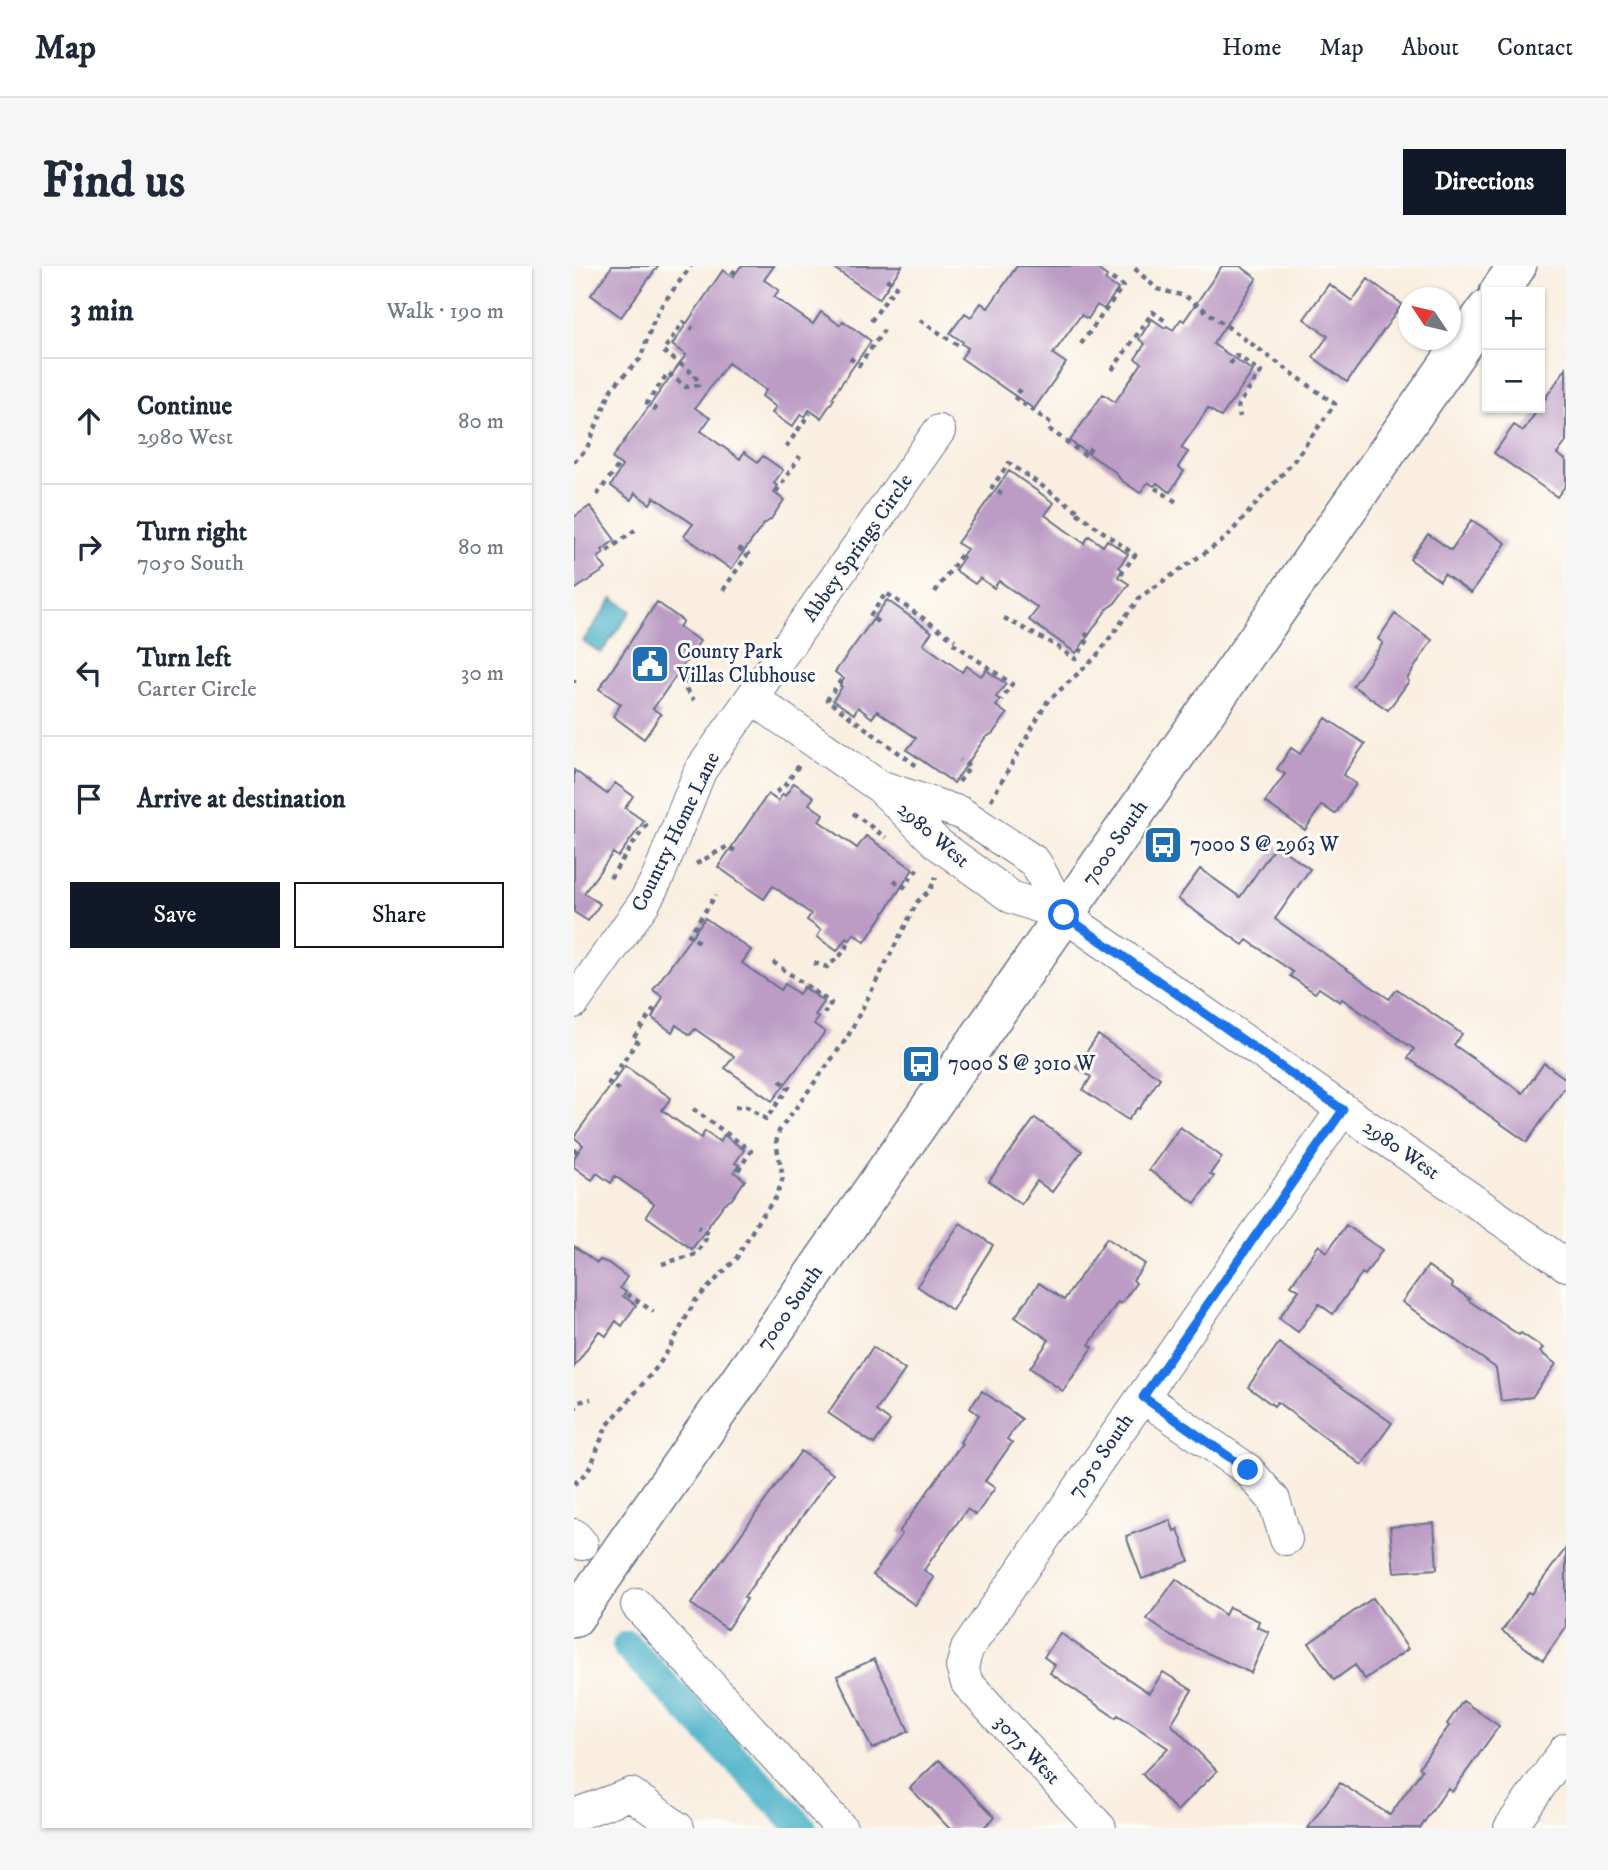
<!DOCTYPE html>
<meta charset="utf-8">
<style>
:root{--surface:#fff;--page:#f6f6f7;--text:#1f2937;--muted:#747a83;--line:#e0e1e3;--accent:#111827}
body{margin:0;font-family:"IM FELL DW Pica",serif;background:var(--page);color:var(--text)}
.controls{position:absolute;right:21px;top:21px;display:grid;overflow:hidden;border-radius:0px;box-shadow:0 2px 5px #0004}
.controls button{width:63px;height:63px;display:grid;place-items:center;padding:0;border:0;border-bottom:2px solid var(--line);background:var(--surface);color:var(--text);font:35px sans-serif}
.compass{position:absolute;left:824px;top:21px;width:63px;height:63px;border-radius:50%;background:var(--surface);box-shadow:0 2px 5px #0004;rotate:305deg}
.stop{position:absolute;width:21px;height:21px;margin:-16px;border:5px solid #1a73e8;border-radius:50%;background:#fff}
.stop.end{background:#1a73e8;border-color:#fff;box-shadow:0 2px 7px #0008}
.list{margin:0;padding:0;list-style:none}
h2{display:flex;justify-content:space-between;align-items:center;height:91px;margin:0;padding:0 28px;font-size:30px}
h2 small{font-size:23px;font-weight:400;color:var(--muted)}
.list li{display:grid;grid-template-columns:46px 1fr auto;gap:21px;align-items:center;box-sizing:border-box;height:126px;padding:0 28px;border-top:2px solid var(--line)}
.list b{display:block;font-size:26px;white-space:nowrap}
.list p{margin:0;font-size:23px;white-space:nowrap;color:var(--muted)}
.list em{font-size:23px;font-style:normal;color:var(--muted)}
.actions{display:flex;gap:14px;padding:21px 28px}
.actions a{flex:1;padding:16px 0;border:2px solid var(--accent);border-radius:0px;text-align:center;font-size:24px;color:var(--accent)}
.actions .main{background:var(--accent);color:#fff}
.icon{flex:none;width:38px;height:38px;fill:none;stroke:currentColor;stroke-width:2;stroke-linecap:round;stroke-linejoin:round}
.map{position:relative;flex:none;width:992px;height:1562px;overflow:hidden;border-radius:0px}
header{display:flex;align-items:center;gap:42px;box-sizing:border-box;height:98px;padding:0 35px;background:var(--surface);border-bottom:2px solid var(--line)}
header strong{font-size:33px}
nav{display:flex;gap:38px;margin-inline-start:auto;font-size:24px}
.intro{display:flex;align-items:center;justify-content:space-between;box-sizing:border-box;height:168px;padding:0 42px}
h1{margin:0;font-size:49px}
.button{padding:18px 32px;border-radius:0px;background:var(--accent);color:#fff;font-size:24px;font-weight:700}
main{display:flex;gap:42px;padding:0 42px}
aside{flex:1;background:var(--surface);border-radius:0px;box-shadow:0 2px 5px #0004}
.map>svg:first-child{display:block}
.water{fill:#49b1c8;stroke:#327093;stroke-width:2}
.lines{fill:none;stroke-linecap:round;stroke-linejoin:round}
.canal{stroke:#49b1c8;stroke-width:30}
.building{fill:#bc9bc5}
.minor-casing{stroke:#69728b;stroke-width:34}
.major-casing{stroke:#69728b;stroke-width:41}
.path{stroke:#69728b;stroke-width:4.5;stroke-dasharray:5 5;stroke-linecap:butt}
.minor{stroke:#fff;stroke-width:32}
.major{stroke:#fff;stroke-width:38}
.route{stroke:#1a73e8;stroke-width:9}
.labels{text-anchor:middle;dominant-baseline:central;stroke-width:6;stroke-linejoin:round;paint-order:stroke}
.street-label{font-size:21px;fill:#1b2f5e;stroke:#fdfcf7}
.poi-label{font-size:21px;fill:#1b2f5e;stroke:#fdfcf7;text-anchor:start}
</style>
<header>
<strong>Map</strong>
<nav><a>Home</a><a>Map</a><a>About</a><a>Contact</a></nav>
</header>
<div class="intro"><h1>Find us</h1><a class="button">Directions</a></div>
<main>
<aside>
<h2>3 min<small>Walk · 190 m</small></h2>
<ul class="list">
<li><svg class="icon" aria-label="ahead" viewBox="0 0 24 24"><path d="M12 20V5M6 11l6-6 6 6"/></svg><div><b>Continue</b><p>2980 West</p></div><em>80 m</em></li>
<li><svg class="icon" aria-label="right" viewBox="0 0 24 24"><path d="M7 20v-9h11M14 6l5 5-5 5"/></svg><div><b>Turn right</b><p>7050 South</p></div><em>80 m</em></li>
<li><svg class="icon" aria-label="left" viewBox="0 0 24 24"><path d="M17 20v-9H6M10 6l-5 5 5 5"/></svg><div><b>Turn left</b><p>Carter Circle</p></div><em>30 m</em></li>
<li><svg class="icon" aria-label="arrive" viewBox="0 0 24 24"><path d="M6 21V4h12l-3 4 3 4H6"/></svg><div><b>Arrive at destination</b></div></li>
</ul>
<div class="actions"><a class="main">Save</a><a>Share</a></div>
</aside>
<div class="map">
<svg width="992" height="1562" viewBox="0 0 992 1562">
<rect width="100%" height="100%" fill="#fdfcf7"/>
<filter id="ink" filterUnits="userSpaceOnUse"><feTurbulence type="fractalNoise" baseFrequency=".0143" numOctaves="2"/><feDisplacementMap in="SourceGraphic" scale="14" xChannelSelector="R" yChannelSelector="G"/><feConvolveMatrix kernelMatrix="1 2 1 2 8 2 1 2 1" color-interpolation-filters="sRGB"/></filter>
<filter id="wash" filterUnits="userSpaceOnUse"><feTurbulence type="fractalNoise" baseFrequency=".00686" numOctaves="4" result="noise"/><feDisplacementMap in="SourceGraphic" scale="28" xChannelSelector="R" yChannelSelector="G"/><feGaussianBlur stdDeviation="1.57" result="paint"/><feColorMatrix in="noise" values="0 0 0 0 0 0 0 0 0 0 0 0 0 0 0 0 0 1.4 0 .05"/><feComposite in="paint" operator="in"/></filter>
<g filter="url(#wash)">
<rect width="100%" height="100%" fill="#f9eedf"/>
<path class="water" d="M 39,332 L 57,345 L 27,387 L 9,375 Z"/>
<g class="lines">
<path class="canal" d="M 53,1380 L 228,1562"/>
</g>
<g id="blocks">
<path class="building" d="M 38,0 L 84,0 L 47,51 L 17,29 Z
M 167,0 L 200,0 L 190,14 L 205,24 L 200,31 L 239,58 L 247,46 L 266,59 L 269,55 L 297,75 L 263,124 L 258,132 L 260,133 L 247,152 L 235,144 L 231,151 L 227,148 L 218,161 L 198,147 L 202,141 L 188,130 L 192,124 L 154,97 L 121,142 L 136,152 L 127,165 L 166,193 L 170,186 L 184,196 L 189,190 L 209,204 L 200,217 L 203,220 L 199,226 L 210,234 L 197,253 L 189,259 L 157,303 L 110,270 L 119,258 L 80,231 L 76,238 L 61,227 L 57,234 L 37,220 L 48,200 L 38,192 L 112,89 L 98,79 L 149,4 L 159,11 Z
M 257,0 L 328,0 L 305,33 Z
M 443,0 L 519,0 L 533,10 L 531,14 L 544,23 L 530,43 L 523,39 L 514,53 L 507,49 L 479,88 L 492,97 L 460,143 L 387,92 L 394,82 L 388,78 L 389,76 L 376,67 L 391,47 L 397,51 L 407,37 L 414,42 Z
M 648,0 L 666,0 L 683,12 L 639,78 L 679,105 L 647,151 L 634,142 L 621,162 L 607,182 L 614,186 L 604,201 L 610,205 L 596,226 L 583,217 L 580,220 L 574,216 L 566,227 L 547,214 L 541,206 L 496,175 L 529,128 L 541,136 L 555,116 L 568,97 L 561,93 L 571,78 L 565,73 L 578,53 L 591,62 L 593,60 L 599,64 L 607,53 L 610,55 Z
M 794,13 L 828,38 L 773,116 L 739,91 L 754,70 L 730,53 L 755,18 L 778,35 Z
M 992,102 L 992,176 L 983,188 L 992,194 L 992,219 L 983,231 L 920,187 L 940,159 L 949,165 Z
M 435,205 L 480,237 L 471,249 L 490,263 L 510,277 L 515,270 L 529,280 L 533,274 L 554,288 L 545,301 L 548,304 L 544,311 L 555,318 L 541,337 L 533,343 L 502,387 L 455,354 L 464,342 L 425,315 L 420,322 L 406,312 L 401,318 L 381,304 L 390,291 L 388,290 L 393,283 L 383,277 Z
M 16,240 L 41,274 L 28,284 L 30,287 L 24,292 L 32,303 L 0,324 L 0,251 Z
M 898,254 L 932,277 L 897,327 L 870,308 L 866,315 L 836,293 L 854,268 L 877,284 Z
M 313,334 L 358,366 L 349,378 L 388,406 L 393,400 L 407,410 L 412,404 L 432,418 L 422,431 L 426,434 L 422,440 L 433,448 L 419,467 L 411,472 L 380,517 L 333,484 L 342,472 L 303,445 L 298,452 L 284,441 L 280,448 L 259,434 L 268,421 L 266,420 L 270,413 L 261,406 Z
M 83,336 L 109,355 L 105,361 L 126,375 L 79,443 L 87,448 L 70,473 L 39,450 L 47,438 L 25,423 Z
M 821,348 L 858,374 L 833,413 L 835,415 L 814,444 L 779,420 L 809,377 L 804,373 Z
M 752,452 L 791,478 L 769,509 L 782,518 L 761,548 L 748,539 L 731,564 L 691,536 L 711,508 L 703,503 L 717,482 L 726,488 Z
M 0,504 L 33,528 L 41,517 L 59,530 L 51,542 L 70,555 L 44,591 L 39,587 L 10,627 L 26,638 L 14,655 L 0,646 Z
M 220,517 L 240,531 L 235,538 L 249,548 L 245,555 L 283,582 L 292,570 L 339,603 L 291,676 L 280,668 L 276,674 L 272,672 L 263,685 L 243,671 L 247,664 L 233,654 L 237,648 L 199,620 L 190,633 L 144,601 L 194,528 L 204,535 L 209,528 L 211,530 Z
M 702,579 L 736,603 L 701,653 L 815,733 L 823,723 L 888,768 L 880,779 L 949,827 L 970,797 L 992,813 L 992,820 L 953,876 L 834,792 L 840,783 L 768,733 L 766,736 L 745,722 L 741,727 L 716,710 L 719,706 L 673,674 L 669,679 L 604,633 L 626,603 L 666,631 Z
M 131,652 L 177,684 L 168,697 L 207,724 L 211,718 L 225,728 L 230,721 L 250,736 L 241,749 L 245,752 L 240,758 L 251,766 L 198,835 L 151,802 L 160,790 L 121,763 L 116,769 L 102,759 L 98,766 L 78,752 L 89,731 L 79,724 Z
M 524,769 L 586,812 L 565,843 L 563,842 L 554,854 L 509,824 L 517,811 L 502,801 Z
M 51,800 L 97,832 L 88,844 L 127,872 L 131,865 L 146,876 L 150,869 L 170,884 L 161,897 L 165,899 L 160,906 L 171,914 L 158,933 L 150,938 L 118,983 L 72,950 L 80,938 L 41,910 L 37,917 L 23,907 L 18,914 L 0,901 L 0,892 L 9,879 L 0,871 Z
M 461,852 L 508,885 L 478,926 L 463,915 L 447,938 L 415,915 Z
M 606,861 L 648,891 L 636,908 L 640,910 L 621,937 L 575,904 Z
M 386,957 L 419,979 L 378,1044 L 343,1020 Z
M 772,959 L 808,984 L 791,1009 L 788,1007 L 759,1048 L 745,1038 L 724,1066 L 705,1052 L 725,1024 L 717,1019 L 745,979 L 753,986 Z
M 533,972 L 571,998 L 559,1014 L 562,1017 L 547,1038 L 544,1036 L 515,1079 L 519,1081 L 489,1125 L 456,1102 L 475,1074 L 441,1051 L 465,1017 L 490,1034 Z
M 0,980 L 23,997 L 26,994 L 34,997 L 53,1011 L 46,1022 L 52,1026 L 49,1030 L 62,1039 L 48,1060 L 42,1055 L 32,1070 L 25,1065 L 0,1101 Z
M 854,1000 L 879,1018 L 878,1021 L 896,1033 L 894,1034 L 945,1069 L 947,1067 L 969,1082 L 966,1086 L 982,1098 L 958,1131 L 927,1135 L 922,1102 L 828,1036 Z
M 705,1077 L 818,1157 L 788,1199 L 703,1136 L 700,1140 L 674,1121 Z
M 299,1081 L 331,1104 L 302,1145 L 316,1155 L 300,1178 L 254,1147 Z
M 408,1125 L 448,1153 L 433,1173 L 438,1177 L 411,1215 L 421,1222 L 402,1249 L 393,1243 L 350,1304 L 360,1312 L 341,1339 L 299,1309 L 328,1268 L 325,1266 L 388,1177 L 386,1176 L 405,1149 L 396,1142 Z
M 227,1185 L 259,1208 L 170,1331 L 173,1333 L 153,1363 L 117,1338 Z
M 596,1254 L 600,1265 L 604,1263 L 615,1295 L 568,1313 L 552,1270 Z
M 860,1257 L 863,1303 L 820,1306 L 816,1261 Z
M 992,1282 L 992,1361 L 969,1394 L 928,1365 L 955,1326 L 958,1328 Z
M 602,1313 L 651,1349 L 655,1341 L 685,1355 L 683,1361 L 695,1366 L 677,1407 L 598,1371 L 573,1353 Z
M 799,1332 L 834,1383 L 791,1413 L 781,1399 L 760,1414 L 735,1377 Z
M 486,1367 L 575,1427 L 589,1406 L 618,1424 L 597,1458 L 643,1505 L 603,1545 L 568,1508 L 594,1482 L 544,1449 L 542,1452 L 476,1407 L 481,1399 L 470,1391 Z
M 300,1393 L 335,1465 L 298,1483 L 263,1410 Z
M 889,1435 L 925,1460 L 878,1526 L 874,1522 L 846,1562 L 734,1562 L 766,1517 L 816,1549 L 848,1504 L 845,1501 L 875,1460 L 873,1458 Z
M 365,1494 L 421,1551 L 409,1562 L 375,1562 L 336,1522 Z"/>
</g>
</g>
<g filter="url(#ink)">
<use href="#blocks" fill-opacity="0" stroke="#69728b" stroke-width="2"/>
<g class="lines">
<g class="minor-casing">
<path id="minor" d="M 178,432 L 306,521 L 364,578 L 425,622 L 437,631 L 490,649 L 992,999
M 311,522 L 387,547 L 461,596 L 490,649
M 0,736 L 70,637 L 84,611 L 126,505 L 365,165
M 569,1131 L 674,1204 L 700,1234 L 712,1273
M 0,1269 L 8,1278
M 63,1339 L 267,1562
M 0,1549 L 57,1528 L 104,1562
M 526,1562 L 393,1417 L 388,1401 L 393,1383 L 769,843
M 936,1562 L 992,1483"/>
</g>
<g class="major-casing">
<path id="major" d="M 925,26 L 943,0
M 0,1352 L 913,43"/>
</g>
<path class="path" d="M 158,8 L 164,0
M 346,54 L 385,80
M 297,55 L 322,20 L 311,12
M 507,78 L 549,20 L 535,11
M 276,92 L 285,99 L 310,64
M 656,98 L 662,89 L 687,106 L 664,140 L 666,151
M 538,104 L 579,46 L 594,57
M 446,123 L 440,131 L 478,158
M 83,144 L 73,137 L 94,107 L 112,121 L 125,119 L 121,109 L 89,85 L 109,56 L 119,63
M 475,163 L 512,190 L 518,180
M 212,181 L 236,147
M 0,196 L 13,182 L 38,122 L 66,93 L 80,54 L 88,39 L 117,0
M 581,222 L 604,237
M 202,226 L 226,190
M 428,228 L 418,221 L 435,197 L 504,245
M 23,229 L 44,200
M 503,247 L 561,289 L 547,308
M 33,285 L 61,264
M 149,324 L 174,288 L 163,281
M 361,326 L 390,285
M 430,352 L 481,379 L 501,393 L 516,371 L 508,366
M 304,356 L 296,350 L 312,327 L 381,374
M 379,377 L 438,418 L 427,434
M 103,409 L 113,416 L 112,424 L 120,434
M 0,414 L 0,417
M 267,414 L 253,434 L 343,500
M 113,416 L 122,412 L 133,416
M 385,516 L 396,501 L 386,494
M 202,526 L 209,522 L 226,498
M 417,534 L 473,436 L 521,392 L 566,331 L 651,273 L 719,196 L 761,138 L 611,30 L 583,23 L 558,0
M 279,547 L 312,572
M 122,598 L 154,580 L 164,587
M 36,612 L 72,559 L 69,557
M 320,614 L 330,621 L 345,601
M 125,676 L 115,669 L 142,629
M 199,696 L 257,737 L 250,748
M 240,697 L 253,701 L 266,690 L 276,676
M 60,771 L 83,739
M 45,824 L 35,817 L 64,774
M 161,841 L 173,841 L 192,853 L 215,821 L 205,814
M 119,843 L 177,885 L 163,906
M 0,887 L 5,879
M 88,998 L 122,988 L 135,968 L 124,961
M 53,1028 L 80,1046
M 0,1144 L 5,1136 L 17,1133
M 0,1218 L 13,1206 L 18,1197 L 32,1161 L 84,1100 L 95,1083 L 121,1035 L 162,993 L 184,955 L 203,930 L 209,911 L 202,877 L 205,865 L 273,772 L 344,635 L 356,624 L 362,611"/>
<use href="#minor" class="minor"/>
<use href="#major" class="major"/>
</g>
</g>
<g class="lines" filter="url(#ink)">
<path class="route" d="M 490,649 L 769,844 L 569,1131 L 674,1204"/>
</g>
<defs>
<g id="civic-square" transform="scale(2.0125)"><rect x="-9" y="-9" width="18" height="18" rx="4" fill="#1f6fb2" stroke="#fdfcf7"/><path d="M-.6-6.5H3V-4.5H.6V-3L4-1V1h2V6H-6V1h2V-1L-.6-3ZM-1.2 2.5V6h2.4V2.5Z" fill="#fff"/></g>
<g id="bus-square" transform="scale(2.0125)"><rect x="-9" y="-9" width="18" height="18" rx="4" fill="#1f6fb2" stroke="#fdfcf7"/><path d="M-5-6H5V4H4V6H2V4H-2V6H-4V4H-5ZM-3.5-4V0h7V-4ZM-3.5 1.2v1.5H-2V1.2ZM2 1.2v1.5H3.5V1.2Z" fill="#fff"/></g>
</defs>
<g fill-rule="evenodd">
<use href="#civic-square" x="76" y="398"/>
<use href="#bus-square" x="589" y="579"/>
<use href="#bus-square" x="347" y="798"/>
</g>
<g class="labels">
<g class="street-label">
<text transform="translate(284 282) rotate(-55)">Abbey Springs Circle</text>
<text transform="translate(102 566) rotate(-64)">Country Home Lane</text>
<text transform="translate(359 569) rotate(41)">2980 West</text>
<text transform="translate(541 577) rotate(-55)">7000 South</text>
<text transform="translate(827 884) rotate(35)">2980 West</text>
<text transform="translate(216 1042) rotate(-55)">7000 South</text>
<text transform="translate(527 1190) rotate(-55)">7050 South</text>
<text transform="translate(453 1484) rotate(47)">3075 West</text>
</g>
<g class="poi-label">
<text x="103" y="386">County Park<tspan x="103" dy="24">Villas Clubhouse</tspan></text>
<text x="616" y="579">7000 S @ 2963 W</text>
<text x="374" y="798">7000 S @ 3010 W</text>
</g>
</g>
</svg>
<div class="controls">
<button>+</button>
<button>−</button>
</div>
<svg class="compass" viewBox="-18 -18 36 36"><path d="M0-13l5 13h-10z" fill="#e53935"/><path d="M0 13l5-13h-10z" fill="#747a83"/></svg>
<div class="stop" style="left:490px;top:649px"></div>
<div class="stop end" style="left:674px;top:1204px"></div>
</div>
</main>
